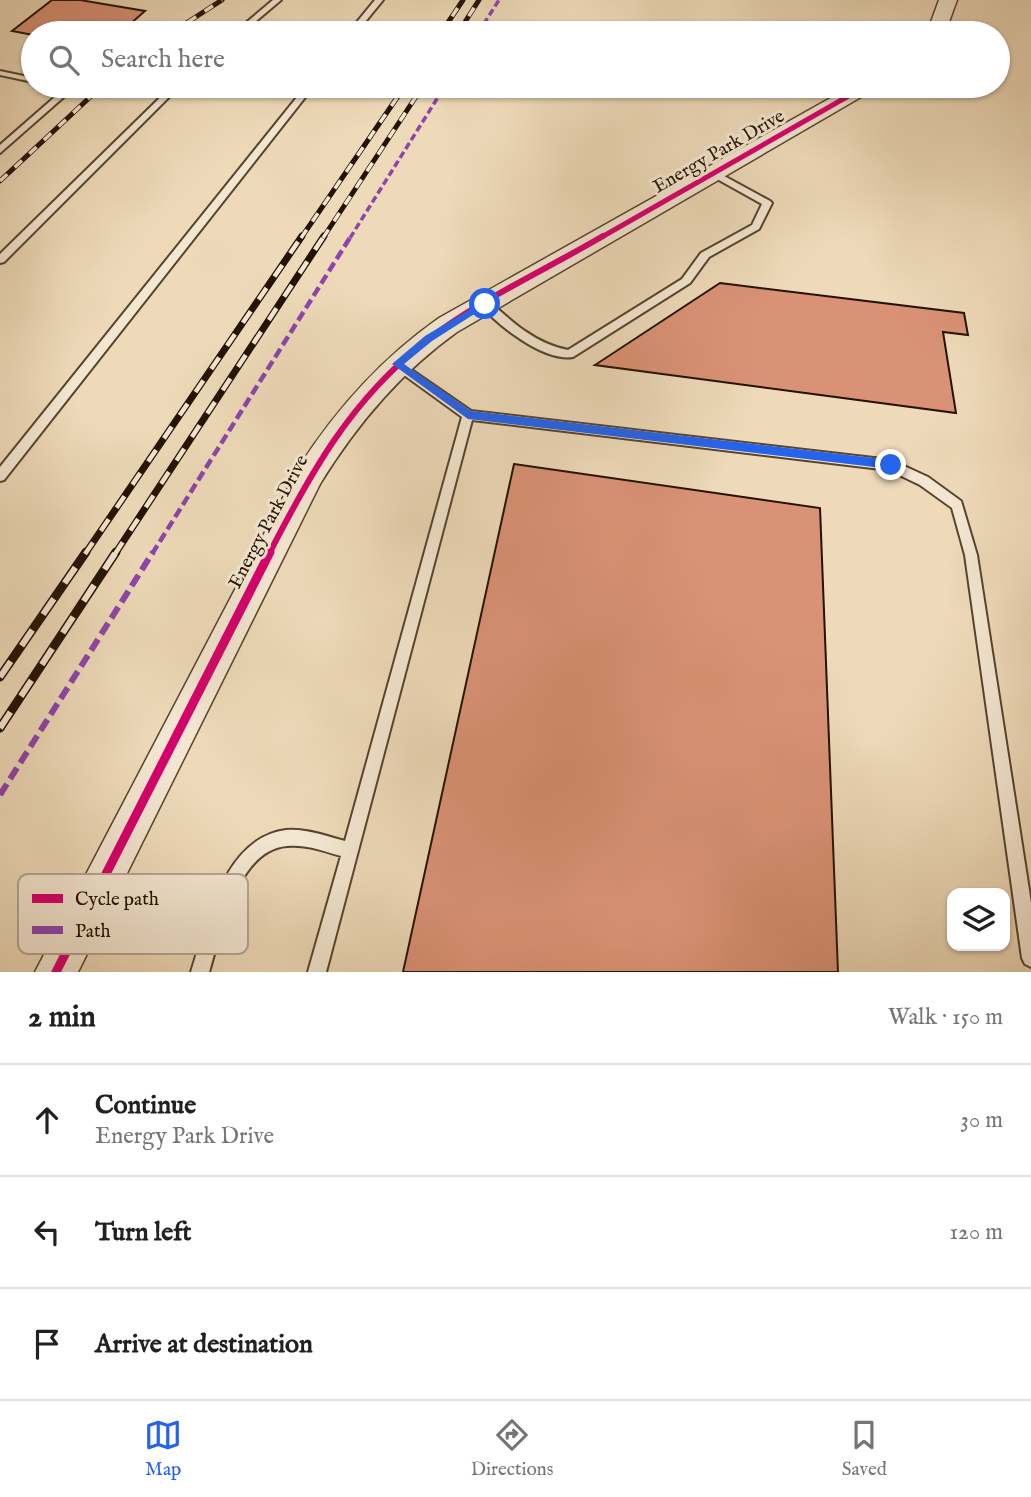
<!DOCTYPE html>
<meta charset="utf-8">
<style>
:root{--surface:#fff;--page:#f2f2f2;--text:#202124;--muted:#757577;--line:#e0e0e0;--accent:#2563eb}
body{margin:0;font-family:"IM FELL English",serif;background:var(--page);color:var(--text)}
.controls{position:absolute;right:21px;bottom:21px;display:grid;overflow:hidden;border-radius:14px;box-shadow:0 2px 5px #0004}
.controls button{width:63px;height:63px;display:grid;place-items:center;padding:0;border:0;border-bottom:2px solid var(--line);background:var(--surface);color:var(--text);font:35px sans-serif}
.stop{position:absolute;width:21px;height:21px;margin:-16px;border:5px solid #2563eb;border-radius:50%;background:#fff}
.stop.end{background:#2563eb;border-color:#fff;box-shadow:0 2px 7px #0008}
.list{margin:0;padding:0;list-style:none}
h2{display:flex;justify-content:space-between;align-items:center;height:91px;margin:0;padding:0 28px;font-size:30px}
h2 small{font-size:23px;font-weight:400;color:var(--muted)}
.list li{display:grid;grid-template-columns:46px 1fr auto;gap:21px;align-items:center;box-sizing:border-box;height:112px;padding:0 28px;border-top:2px solid var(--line)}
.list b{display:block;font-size:26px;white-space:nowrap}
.list p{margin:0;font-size:23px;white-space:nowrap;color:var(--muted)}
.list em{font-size:23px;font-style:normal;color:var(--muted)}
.icon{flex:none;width:38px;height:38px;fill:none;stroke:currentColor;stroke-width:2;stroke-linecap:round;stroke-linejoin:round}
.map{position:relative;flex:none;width:1031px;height:972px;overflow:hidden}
.search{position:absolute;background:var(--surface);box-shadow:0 2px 5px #0004;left:21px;right:21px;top:21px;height:77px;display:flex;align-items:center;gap:18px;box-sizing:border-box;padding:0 24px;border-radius:38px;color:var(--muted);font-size:26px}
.sheet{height:427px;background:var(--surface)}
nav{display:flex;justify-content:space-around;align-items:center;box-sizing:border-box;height:98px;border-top:2px solid var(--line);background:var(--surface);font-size:19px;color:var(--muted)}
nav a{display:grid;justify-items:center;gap:4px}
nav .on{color:var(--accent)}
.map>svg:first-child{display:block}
.building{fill:#da9276;stroke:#231200;stroke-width:2}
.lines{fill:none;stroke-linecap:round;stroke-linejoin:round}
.service-casing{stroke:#56442e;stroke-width:4}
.tertiary-casing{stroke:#56442e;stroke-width:3}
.service{fill:#f4e7d2;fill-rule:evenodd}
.tertiary{fill:#f4e7d2;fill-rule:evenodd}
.rail-far2-casing{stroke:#231200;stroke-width:5}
.rail-far1-casing{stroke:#231200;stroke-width:7}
.rail-casing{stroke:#231200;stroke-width:9}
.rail-far2{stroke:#f4e7d2;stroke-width:3.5;stroke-dasharray:10;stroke-linecap:butt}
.rail-far1{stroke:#f4e7d2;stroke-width:4.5;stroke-dasharray:14;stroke-linecap:butt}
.rail{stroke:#f4e7d2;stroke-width:6;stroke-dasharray:19;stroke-linecap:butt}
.quiet-far2{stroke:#8e44ad;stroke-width:3.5;stroke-dasharray:7 3.5;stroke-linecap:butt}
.quiet-far1{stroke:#8e44ad;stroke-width:4.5;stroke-dasharray:10 4.5;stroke-linecap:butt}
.quiet{stroke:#8e44ad;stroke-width:6;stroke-dasharray:13 6;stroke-linecap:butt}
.cycleway-far2-casing{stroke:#f4e7d2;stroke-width:8}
.cycleway-far1-casing{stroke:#f4e7d2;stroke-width:10}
.cycleway-casing{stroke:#f4e7d2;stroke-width:13}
.cycleway-far2{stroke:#d6006c;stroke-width:5}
.cycleway-far1{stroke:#d6006c;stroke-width:6}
.cycleway{stroke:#d6006c;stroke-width:9}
.route{fill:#2563eb}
.labels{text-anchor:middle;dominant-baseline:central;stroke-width:6;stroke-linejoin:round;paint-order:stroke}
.street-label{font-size:19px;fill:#231200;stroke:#f4e7d2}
.key{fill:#f4e7d2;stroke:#b5a793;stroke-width:2}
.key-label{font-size:19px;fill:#231200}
</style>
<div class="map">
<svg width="1031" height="972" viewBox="0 0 1031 972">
<rect width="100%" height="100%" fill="#eedab9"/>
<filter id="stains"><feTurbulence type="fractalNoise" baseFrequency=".00286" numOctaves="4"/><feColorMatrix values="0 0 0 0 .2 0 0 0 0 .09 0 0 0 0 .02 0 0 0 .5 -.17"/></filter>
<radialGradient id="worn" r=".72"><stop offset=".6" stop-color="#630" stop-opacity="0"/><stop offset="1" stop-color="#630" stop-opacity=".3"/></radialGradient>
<path class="building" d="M 52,0 L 80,0 L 145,11 L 120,33 L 33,35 L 12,31 Z
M 720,283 L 964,313 L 968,335 L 943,332 L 956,413 L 595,365 Z
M 514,464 L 820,508 L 838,972 L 403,972 Z"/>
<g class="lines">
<g class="service-casing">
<path id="service" d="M 273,0 L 281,0 L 242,33 L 234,33 Z
M 375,0 L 383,0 L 356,33 L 348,33 Z
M 0,71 L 33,78 L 33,82 L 0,75 Z
M 55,86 L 71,86 L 74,88 L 0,153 L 0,145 L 64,89 Z
M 172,86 L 180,86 L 4,262 L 0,263 L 0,254 Z
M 306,86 L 314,86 L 4,480 L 0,481 L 0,467 Z
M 713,170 L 770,201 L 772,203 L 759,229 L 709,257 L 690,283 L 573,357 C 544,362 497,325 480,304 L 481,301 L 489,301 C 512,322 536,344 568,350 L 682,279 L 701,253 L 752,225 L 762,204 L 710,175 L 710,171 Z
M 397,360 L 471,411 L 891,460 L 928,477 L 961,501 L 977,555 L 1031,903 L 1031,967 L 1025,964 L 1022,958 L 965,555 L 952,508 L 920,485 L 889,470 L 472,420 L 326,972 L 308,972 L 341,856 C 324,851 305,844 287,846 C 237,850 221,933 209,972 L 191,972 C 207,923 224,838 286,830 C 305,828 326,836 345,841 L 462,417 L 393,367 L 391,364 Z"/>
</g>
<g class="tertiary-casing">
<path id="tertiary" d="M 939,0 L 957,0 L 945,33 L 927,33 Z
M 852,86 L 876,86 L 873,90 L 457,332 C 400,373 357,424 320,484 L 78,972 L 35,972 L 299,467 C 337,408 381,359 439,318 Z"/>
</g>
<use href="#service" class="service"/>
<use href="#tertiary" class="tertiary"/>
<g class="rail-far2-casing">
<path id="rail-far2" d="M 171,33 L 222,0
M 441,33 L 463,0
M 458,33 L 479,0
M 0,181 L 102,86
M 301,238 L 405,86
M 323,238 L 423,86"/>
</g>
<g class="rail-far1-casing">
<path id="rail-far1" d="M 85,554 L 302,236
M 115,554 L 324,236"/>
</g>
<g class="rail-casing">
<path id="rail" d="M 0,677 L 86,552
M 0,728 L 116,552"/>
</g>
<use href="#rail-far2" class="rail-far2"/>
<use href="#rail-far1" class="rail-far1"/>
<use href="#rail" class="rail"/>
<path class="quiet-far2" d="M 478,33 L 499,0
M 350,238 L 445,86"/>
<path class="quiet-far1" d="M 152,554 L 351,236"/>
<path class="quiet" d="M 0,795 L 153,552"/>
<g class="cycleway-far2-casing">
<path id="cycleway-far2" d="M 600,238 L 866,86"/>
</g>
<g class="cycleway-far1-casing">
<path id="cycleway-far1" d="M 269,554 C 311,472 351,400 425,342 C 475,302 547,269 603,236"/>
</g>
<g class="cycleway-casing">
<path id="cycleway" d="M 56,972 L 270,552"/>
</g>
<use href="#cycleway-far2" class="cycleway-far2"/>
<use href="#cycleway-far1" class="cycleway-far1"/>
<use href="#cycleway" class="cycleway"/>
</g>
<path class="route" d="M 482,302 L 490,304 L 432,341 L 404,364 L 471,411 L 891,460 L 897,465 L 891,469 L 468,419 L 392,364 L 425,336 Z"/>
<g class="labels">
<g class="street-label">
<text transform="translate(719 152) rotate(-30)">Energy Park Drive</text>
<text transform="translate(269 522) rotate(-62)">Energy Park Drive</text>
</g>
</g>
<rect x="18" y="874" width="230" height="80" rx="10" class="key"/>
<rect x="32" y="894" width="31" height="9" fill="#d6006c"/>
<rect x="32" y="926" width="31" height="8" fill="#8e44ad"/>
<g class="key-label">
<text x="75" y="905">Cycle path</text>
<text x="75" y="937">Path</text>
</g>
<rect width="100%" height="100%" filter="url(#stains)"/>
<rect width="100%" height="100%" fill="url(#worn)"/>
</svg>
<div class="controls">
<button><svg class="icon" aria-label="layers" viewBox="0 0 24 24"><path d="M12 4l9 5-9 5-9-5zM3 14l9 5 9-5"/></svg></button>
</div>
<div class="stop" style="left:485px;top:304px"></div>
<div class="stop end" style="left:891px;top:465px"></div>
<div class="search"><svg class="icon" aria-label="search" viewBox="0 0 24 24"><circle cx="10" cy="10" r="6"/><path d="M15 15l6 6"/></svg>Search here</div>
</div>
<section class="sheet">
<h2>2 min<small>Walk · 150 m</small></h2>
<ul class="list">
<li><svg class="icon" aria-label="ahead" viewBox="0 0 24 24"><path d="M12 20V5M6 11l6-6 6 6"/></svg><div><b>Continue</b><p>Energy Park Drive</p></div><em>30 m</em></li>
<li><svg class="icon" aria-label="left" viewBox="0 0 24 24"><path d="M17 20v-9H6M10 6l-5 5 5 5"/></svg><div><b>Turn left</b></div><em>120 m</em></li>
<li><svg class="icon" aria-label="arrive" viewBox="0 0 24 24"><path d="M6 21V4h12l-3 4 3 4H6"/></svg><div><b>Arrive at destination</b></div></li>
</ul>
</section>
<nav>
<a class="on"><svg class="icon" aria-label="map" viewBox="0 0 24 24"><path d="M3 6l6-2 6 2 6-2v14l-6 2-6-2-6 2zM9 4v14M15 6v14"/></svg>Map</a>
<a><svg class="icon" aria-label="directions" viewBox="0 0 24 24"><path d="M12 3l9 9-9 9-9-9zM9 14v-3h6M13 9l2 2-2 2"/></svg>Directions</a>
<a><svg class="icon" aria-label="saved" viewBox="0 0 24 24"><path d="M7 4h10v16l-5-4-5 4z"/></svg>Saved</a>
</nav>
